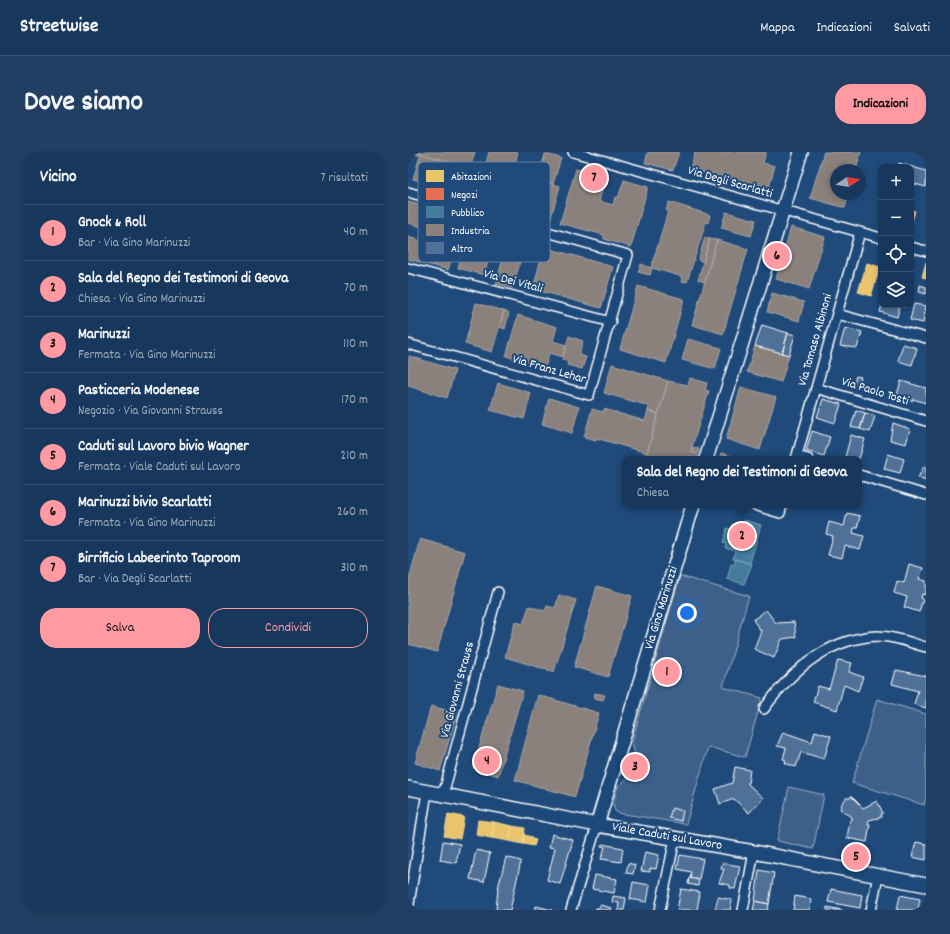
<!DOCTYPE html>
<html lang="it">
<meta charset="utf-8">
<style>
:root{--surface:#17385c;--page:#203f62;--text:#f1f3f6;--muted:#9eacbb;--line:#365272;--accent:#ff9aa2}
body{margin:0;font-family:Dekko,sans-serif;background:var(--page);color:var(--text)}
.controls{position:absolute;right:12px;top:12px;display:grid;overflow:hidden;border-radius:8px;box-shadow:0 2px 6px #0003}
.controls button{width:36px;height:36px;display:grid;place-items:center;padding:0;border:0;border-bottom:1px solid var(--line);background:var(--surface);color:var(--text);font:20px sans-serif}
.compass{position:absolute;left:422px;top:12px;width:36px;height:36px;border-radius:50%;background:var(--surface);box-shadow:0 2px 6px #0003;rotate:78deg}
.you{position:absolute;left:279px;top:461px;width:14px;height:14px;margin:-10px;border:3px solid #fff;border-radius:50%;background:#1a73e8;box-shadow:0 0 0 6px #1a73e833}
.badge{display:grid;place-items:center;width:26px;height:26px;border-radius:50%;background:var(--accent);color:#111;font-size:13px;font-weight:700}
.pin{position:absolute;translate:-50% -50%;border:2px solid #fff;box-shadow:0 1px 4px #0006}
.popup{position:absolute;left:214px;top:304px;width:240px;height:52px;box-sizing:border-box;display:grid;place-content:center;border-radius:8px;background:var(--surface);filter:drop-shadow(0 1px 3px #0005);font-size:13px;white-space:nowrap;color:var(--muted)}
.popup b{font-size:15px;color:var(--text)}
.popup::after{content:'';position:absolute;left:50%;top:100%;margin-left:-8px;border:8px solid transparent;border-top-color:var(--surface)}
.list{margin:0;padding:0;list-style:none}
h2{display:flex;justify-content:space-between;align-items:center;height:52px;margin:0;padding:0 16px;font-size:17px}
h2 small{font-size:13px;font-weight:400;color:var(--muted)}
.list li{display:grid;grid-template-columns:26px 1fr auto;gap:12px;align-items:center;box-sizing:border-box;height:56px;padding:0 16px;border-top:1px solid var(--line)}
.list b{display:block;font-size:15px;white-space:nowrap}
.list p{margin:0;font-size:13px;white-space:nowrap;color:var(--muted)}
.list em{font-size:13px;font-style:normal;color:var(--muted)}
.actions{display:flex;gap:8px;padding:12px 16px}
.actions a{flex:1;padding:9px 0;border:1px solid var(--accent);border-radius:16px;text-align:center;font-size:14px;color:var(--accent)}
.actions .main{background:var(--accent);color:#111}
.icon{flex:none;width:22px;height:22px;fill:none;stroke:currentColor;stroke-width:2;stroke-linecap:round;stroke-linejoin:round}
.map{position:relative;flex:none;width:518px;height:758px;overflow:hidden;border-radius:16px}
header{display:flex;align-items:center;gap:24px;box-sizing:border-box;height:56px;padding:0 20px;background:var(--surface);border-bottom:1px solid var(--line)}
header strong{font-size:19px}
nav{display:flex;gap:22px;margin-inline-start:auto;font-size:14px}
.intro{display:flex;align-items:center;justify-content:space-between;box-sizing:border-box;height:96px;padding:0 24px}
h1{margin:0;font-size:28px}
.button{padding:10px 18px;border-radius:16px;background:var(--accent);color:#111;font-size:14px;font-weight:700}
main{display:flex;gap:24px;padding:0 24px}
aside{flex:1;background:var(--surface);border-radius:16px;box-shadow:0 2px 6px #0003}
.map>svg:first-child{display:block}
.green{fill:#3c618b;stroke:#9eb0c5}
.homes{fill:#e9c46a;stroke:#f0d697}
.shops{fill:#e76f51;stroke:#ee9a85}
.public{fill:#457b9d;stroke:#7da3ba}
.industry{fill:#8a817c;stroke:#ada7a3}
.building{fill:#507197;stroke:#fff}
.lines{fill:none;stroke-linecap:round;stroke-linejoin:round}
.street-casing{stroke:#fff;stroke-width:12}
.secondary-casing{stroke:#fff;stroke-width:16}
.street{stroke:#1f4a7a;stroke-width:9}
.secondary{stroke:#1f4a7a;stroke-width:13}
.labels{text-anchor:middle;dominant-baseline:central;stroke-width:4;stroke-linejoin:round;paint-order:stroke}
.street-label{font-size:13px;fill:#fff;stroke:#1f4a7a}
.key{fill:#1f4a7a;stroke:#6280a2;stroke-width:1}
.key-label{font-size:11px;fill:#fff}
</style>
<header>
<strong>Streetwise</strong>
<nav><a>Mappa</a><a>Indicazioni</a><a>Salvati</a></nav>
</header>
<div class="intro"><h1>Dove siamo</h1><a class="button">Indicazioni</a></div>
<main>
<aside>
<h2>Vicino<small>7 risultati</small></h2>
<ul class="list">
<li><span class="badge">1</span><div><b>Gnock &amp; Roll</b><p>Bar · Via Gino Marinuzzi</p></div><em>40 m</em></li>
<li><span class="badge">2</span><div><b>Sala del Regno dei Testimoni di Geova</b><p>Chiesa · Via Gino Marinuzzi</p></div><em>70 m</em></li>
<li><span class="badge">3</span><div><b>Marinuzzi</b><p>Fermata · Via Gino Marinuzzi</p></div><em>110 m</em></li>
<li><span class="badge">4</span><div><b>Pasticceria Modenese</b><p>Negozio · Via Giovanni Strauss</p></div><em>170 m</em></li>
<li><span class="badge">5</span><div><b>Caduti sul Lavoro bivio Wagner</b><p>Fermata · Viale Caduti sul Lavoro</p></div><em>210 m</em></li>
<li><span class="badge">6</span><div><b>Marinuzzi bivio Scarlatti</b><p>Fermata · Via Gino Marinuzzi</p></div><em>260 m</em></li>
<li><span class="badge">7</span><div><b>Birrificio Labeerinto Taproom</b><p>Bar · Via Degli Scarlatti</p></div><em>310 m</em></li>
</ul>
<div class="actions"><a class="main">Salva</a><a>Condividi</a></div>
</aside>
<div class="map">
<svg width="518" height="758" viewBox="0 0 518 758">
<rect width="100%" height="100%" fill="#1f4a7a"/>
<filter id="ink" filterUnits="userSpaceOnUse"><feTurbulence type="fractalNoise" baseFrequency=".025" numOctaves="2"/><feDisplacementMap in="SourceGraphic" scale="8" xChannelSelector="R" yChannelSelector="G"/><feConvolveMatrix kernelMatrix="1 2 1 2 8 2 1 2 1" color-interpolation-filters="sRGB"/></filter>
<g filter="url(#ink)">
<path class="green" d="M 272,424 L 341,444 L 315,535 L 354,546 L 337,605 L 300,595 L 278,672 L 210,661 L 207,659 L 205,651 L 210,634 C 229,621 229,611 224,589 Z
M 469,547 L 518,562 L 518,645 L 516,653 L 444,631 Z
M 381,635 L 416,643 L 405,697 L 369,689 Z"/>
<path class="homes" d="M 503,58 L 507,59 L 503,73 Z
M 518,110 L 518,126 L 514,125 Z
M 459,111 L 472,115 L 463,144 L 450,140 Z
M 40,662 L 56,665 L 52,687 L 36,684 Z
M 70,668 L 86,670 L 83,686 L 68,683 Z
M 86,670 L 104,674 L 101,689 L 83,686 Z
M 104,674 L 117,676 L 115,692 L 101,689 Z
M 116,683 L 124,685 L 124,687 L 128,688 L 126,694 L 115,692 Z"/>
<path class="shops" d="M 255,512 L 267,516 L 263,527 L 252,523 Z"/>
<path class="public" d="M 336,368 L 353,373 L 342,411 L 325,407 L 327,399 L 317,396 L 318,392 L 315,391 L 319,376 L 323,377 L 324,372 L 334,375 Z
M 328,407 L 344,412 L 336,432 L 319,427 L 323,412 L 326,413 Z"/>
<path class="industry" d="M 8,0 L 62,16 L 55,41 L 5,27 L 12,4 L 8,2 Z
M 8,0 L 67,0 L 62,16 Z
M 81,0 L 110,0 L 96,54 L 69,47 Z
M 240,0 L 271,0 L 265,18 L 237,11 Z
M 287,0 L 358,0 L 355,11 L 367,14 L 360,38 L 282,17 Z
M 416,0 L 453,0 L 448,18 L 428,18 L 428,42 L 441,42 L 437,56 L 402,46 Z
M 137,2 L 153,6 L 145,32 L 130,28 Z
M 168,17 L 198,25 L 191,49 L 205,53 L 207,45 L 210,46 L 216,28 L 240,35 L 223,95 L 196,87 L 196,83 L 152,71 Z
M 135,29 L 152,34 L 141,72 L 107,63 L 115,35 L 132,39 Z
M 0,50 L 48,63 L 47,69 L 53,71 L 54,68 L 63,70 L 62,73 L 88,80 L 76,123 L 50,116 L 58,88 L 0,71 Z
M 261,50 L 302,63 L 300,71 L 298,70 L 279,130 L 273,129 L 275,125 L 244,116 L 242,123 L 230,120 L 233,112 L 243,116 L 260,59 L 258,58 Z
M 318,60 L 348,68 L 343,84 L 313,76 Z
M 383,75 L 417,85 L 401,137 L 368,127 Z
M 0,85 L 32,95 L 26,114 L 0,107 Z
M 101,85 L 117,90 L 105,136 L 88,132 Z
M 297,85 L 302,87 L 295,110 L 290,108 Z
M 302,87 L 309,88 L 297,130 L 290,128 Z
M 309,88 L 340,97 L 315,182 L 284,173 Z
M 32,95 L 46,99 L 40,118 L 26,114 Z
M 136,95 L 205,115 L 193,156 L 125,137 Z
M 230,134 L 276,147 L 258,211 L 212,197 Z
M 364,141 L 396,150 L 391,169 L 359,160 Z
M 68,151 L 96,159 L 84,200 L 57,192 Z
M 96,159 L 101,161 L 97,177 L 91,175 Z
M 110,163 L 149,175 L 145,189 L 158,193 L 155,205 L 141,201 L 137,216 L 98,204 Z
M 161,184 L 175,189 L 171,203 L 178,205 L 174,217 L 159,213 L 160,209 L 154,208 Z
M 280,187 L 313,196 L 307,217 L 274,208 Z
M 347,194 L 381,203 L 373,230 L 339,220 Z
M 1,204 L 47,218 L 39,246 L 0,234 Z
M 204,212 L 260,229 L 250,262 L 240,259 L 241,254 L 196,241 Z
M 282,226 L 299,231 L 297,238 L 301,239 L 284,295 L 283,300 L 290,302 L 288,307 L 237,307 L 260,229 L 280,233 Z
M 90,231 L 123,241 L 116,267 L 82,258 Z
M 333,235 L 368,245 L 352,298 L 318,287 Z
M 141,246 L 171,255 L 164,281 L 134,272 Z
M 184,257 L 195,260 L 196,257 L 237,269 L 240,259 L 250,262 L 239,301 L 188,286 L 188,288 L 176,285 Z
M 285,295 L 291,297 L 290,302 L 283,300 Z
M 313,301 L 334,307 L 311,307 Z
M 12,387 L 57,400 L 29,500 L 0,492 L 0,431 Z
M 189,434 L 224,444 L 200,525 L 166,515 Z
M 151,443 L 168,448 L 146,520 L 97,505 L 107,469 L 115,472 L 121,454 L 137,459 L 139,454 L 147,456 Z
M 90,532 L 115,539 L 90,624 L 65,616 Z
M 187,541 L 197,543 L 195,548 L 186,546 Z
M 130,543 L 191,561 L 167,645 L 107,628 Z
M 23,554 L 49,561 L 32,619 L 7,611 Z"/>
<path class="building" d="M 491,11 L 518,19 L 518,35 L 503,31 L 503,15 L 490,15 Z
M 512,133 L 518,135 L 518,142 L 511,140 Z
M 506,152 L 518,154 L 515,171 L 502,168 Z
M 474,153 L 492,153 L 489,165 L 472,160 Z
M 354,173 L 380,181 L 374,201 L 347,194 Z
M 437,176 L 454,180 L 449,196 L 432,194 Z
M 380,181 L 387,183 L 381,203 L 374,201 Z
M 495,192 L 509,196 L 504,213 L 490,209 Z
M 448,224 L 453,225 L 450,236 L 445,234 Z
M 493,229 L 518,236 L 518,251 L 505,247 L 504,249 L 489,243 Z
M 415,247 L 433,252 L 427,271 L 409,265 Z
M 448,258 L 457,261 L 452,277 L 443,275 Z
M 457,261 L 467,264 L 462,280 L 452,277 Z
M 485,271 L 502,277 L 498,292 L 482,288 Z
M 404,279 L 422,285 L 416,304 L 398,299 Z
M 443,283 L 457,287 L 451,307 L 437,305 Z
M 480,302 L 496,307 L 492,321 L 476,317 Z
M 516,314 L 518,315 L 518,329 L 510,326 Z
M 439,361 L 452,364 L 449,376 L 446,376 L 445,381 L 456,384 L 452,398 L 437,394 L 434,406 L 420,403 L 425,384 L 418,382 L 421,370 L 436,374 Z
M 501,412 L 515,416 L 511,427 L 518,429 L 518,443 L 514,442 L 513,446 L 515,447 L 511,460 L 496,455 L 499,445 L 486,441 L 489,429 L 496,431 Z
M 358,458 L 368,471 L 386,470 L 388,485 L 374,487 L 366,506 L 346,497 L 353,479 L 345,468 Z
M 430,508 L 444,511 L 441,520 L 455,525 L 450,539 L 436,533 L 429,558 L 405,550 L 410,534 L 421,537 Z
M 488,518 L 518,524 L 518,556 L 506,552 L 510,539 L 484,532 Z
M 407,579 L 423,584 L 416,607 L 393,600 L 388,615 L 377,611 L 378,608 L 375,607 L 378,596 L 369,594 L 375,580 L 404,590 Z
M 327,615 L 342,618 L 340,632 L 355,646 L 341,661 L 326,647 L 312,652 L 307,637 L 324,631 Z
M 443,644 L 455,656 L 469,649 L 475,661 L 473,662 L 474,665 L 461,668 L 460,672 L 462,672 L 459,690 L 439,686 L 442,668 L 444,668 L 444,665 L 432,657 L 434,654 L 433,653 L 439,645 L 441,647 Z
M 264,656 L 275,659 L 273,669 L 261,666 Z
M 144,682 L 165,688 L 152,732 L 139,728 L 147,696 L 141,695 Z
M 35,689 L 52,692 L 48,711 L 32,708 Z
M 508,690 L 518,692 L 518,708 L 504,705 Z
M 194,692 L 215,696 L 213,710 L 193,707 L 197,695 L 193,694 Z
M 68,698 L 82,701 L 76,730 L 62,727 Z
M 237,700 L 251,703 L 248,717 L 242,716 L 242,720 L 233,719 Z
M 272,703 L 295,707 L 291,727 L 282,725 L 283,720 L 269,717 Z
M 98,705 L 113,709 L 102,758 L 88,758 L 90,736 Z
M 220,711 L 227,713 L 225,722 L 218,721 Z
M 314,711 L 332,714 L 327,737 L 322,736 L 322,733 L 311,731 L 316,717 L 313,717 Z
M 351,718 L 366,721 L 361,752 L 347,749 Z
M 187,723 L 209,727 L 206,741 L 184,737 Z
M 281,726 L 291,728 L 290,734 L 280,732 Z
M 225,730 L 242,733 L 239,750 L 222,747 Z
M 273,737 L 292,740 L 289,758 L 269,758 Z
M 423,737 L 454,743 L 452,756 L 420,750 Z
M 492,743 L 512,747 L 510,758 L 489,758 Z
M 205,744 L 218,746 L 216,758 L 210,758 L 211,751 L 204,750 Z
M 387,744 L 403,747 L 402,758 L 385,758 Z
M 310,745 L 324,748 L 322,758 L 307,758 Z
M 347,749 L 361,752 L 360,758 L 345,758 Z
M 192,753 L 204,756 L 203,758 L 187,758 L 188,756 L 191,756 Z
M 128,754 L 144,758 L 127,758 Z
M 419,755 L 434,758 L 419,758 Z"/>
<g class="lines">
<g class="street-casing">
<path id="street" d="M 165,0 L 473,86
M 0,40 L 220,103 L 181,243 L 0,192
M 503,95 L 518,99
M 0,116 L 203,170
M 429,162 L 518,186
M 408,236 L 518,269
M 389,304 L 400,307
M 388,307 L 452,80
M 451,323 L 518,343
M 346,353 L 372,361 L 374,353
M 356,557 C 383,519 420,486 470,484 C 486,484 503,491 518,495
M 35,643 L 90,440
M 0,758 L 19,640
M 163,758 L 189,673
M 252,758 L 267,687
M 335,758 L 346,700
M 463,758 L 470,724"/>
</g>
<g class="secondary-casing">
<path id="secondary" d="M 298,307 L 393,0
M 0,636 L 189,673 L 346,700 L 518,733
M 189,673 L 285,353"/>
</g>
<use href="#street" class="street"/>
<use href="#secondary" class="secondary"/>
</g>
</g>
<g class="labels">
<g class="street-label">
<text transform="translate(322 31) rotate(16)">Via Degli Scarlatti</text>
<text transform="translate(105 130) rotate(15)">Via Dei Vitali</text>
<text transform="translate(408 188) rotate(-74)">Via Tomaso Albinoni</text>
<text transform="translate(141 218) rotate(16)">Via Franz Lehar</text>
<text transform="translate(467 240) rotate(17)">Via Paolo Tosti</text>
<text transform="translate(254 456) rotate(-73)">Via Gino Marinuzzi</text>
<text transform="translate(50 538) rotate(-75)">Via Giovanni Strauss</text>
<text transform="translate(259 685) rotate(10)">Viale Caduti sul Lavoro</text>
</g>
</g>
<rect x="10" y="10" width="132" height="100" rx="6" class="key"/>
<rect x="18" y="18" width="18" height="12" fill="#e9c46a"/>
<rect x="18" y="36" width="18" height="12" fill="#e76f51"/>
<rect x="18" y="54" width="18" height="12" fill="#457b9d"/>
<rect x="18" y="72" width="18" height="12" fill="#8a817c"/>
<rect x="18" y="90" width="18" height="12" fill="#507197"/>
<g class="key-label">
<text x="43" y="28">Abitazioni</text>
<text x="43" y="46">Negozi</text>
<text x="43" y="64">Pubblico</text>
<text x="43" y="82">Industria</text>
<text x="43" y="100">Altro</text>
</g>
</svg>
<div class="controls">
<button>+</button>
<button>−</button>
<button><svg class="icon" aria-label="locate" viewBox="0 0 24 24"><circle cx="12" cy="12" r="6"/><path d="M12 2v4M12 18v4M2 12h4M18 12h4"/></svg></button>
<button><svg class="icon" aria-label="layers" viewBox="0 0 24 24"><path d="M12 4l9 5-9 5-9-5zM3 14l9 5 9-5"/></svg></button>
</div>
<svg class="compass" viewBox="-18 -18 36 36"><path d="M0-13l5 13h-10z" fill="#e53935"/><path d="M0 13l5-13h-10z" fill="#9eacbb"/></svg>
<div class="you"></div>
<div class="pin badge" style="left:259px;top:520px">1</div>
<div class="pin badge" style="left:334px;top:384px">2</div>
<div class="popup"><b>Sala del Regno dei Testimoni di Geova</b>Chiesa</div>
<div class="pin badge" style="left:227px;top:615px">3</div>
<div class="pin badge" style="left:79px;top:609px">4</div>
<div class="pin badge" style="left:448px;top:705px">5</div>
<div class="pin badge" style="left:369px;top:104px">6</div>
<div class="pin badge" style="left:186px;top:26px">7</div>
</div>
</main>
